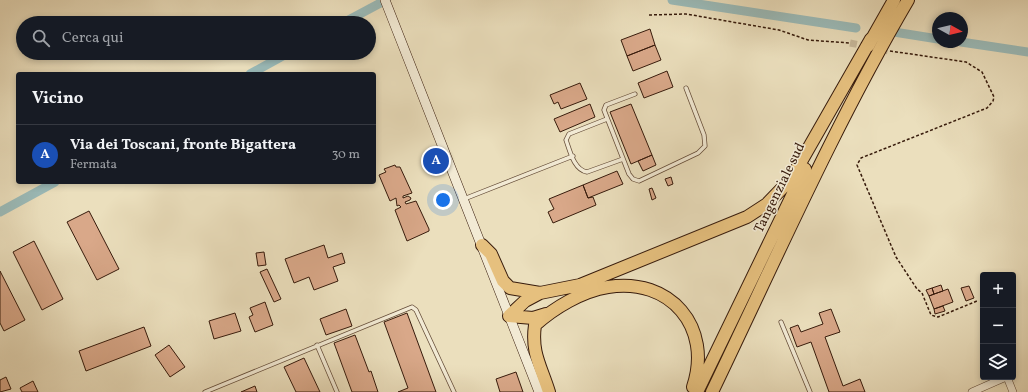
<!DOCTYPE html>
<html lang="it">
<meta charset="utf-8">
<style>
:root{--surface:#171b24;--page:#242831;--text:#f1f3f6;--muted:#9ea1a6;--line:#363941;--accent:#c59692}
body{margin:0;font-family:Vollkorn,serif;background:var(--page);color:var(--text)}
.controls{position:absolute;right:12px;bottom:12px;display:grid;overflow:hidden;border-radius:4px;box-shadow:0 2px 6px #0003}
.controls button{width:36px;height:36px;display:grid;place-items:center;padding:0;border:0;border-bottom:1px solid var(--line);background:var(--surface);color:var(--text);font:20px sans-serif}
.compass{position:absolute;left:932px;top:12px;width:36px;height:36px;border-radius:50%;background:var(--surface);box-shadow:0 2px 6px #0003;rotate:98deg}
.you{position:absolute;left:443px;top:200px;width:14px;height:14px;margin:-10px;border:3px solid #fff;border-radius:50%;background:#1a73e8;box-shadow:0 0 0 6px #1a73e833}
.badge{display:grid;place-items:center;width:26px;height:26px;border-radius:50%;background:var(--accent);color:#fff;font-size:13px;font-weight:700}
.pin{position:absolute;translate:-50% -50%;border:2px solid #fff;box-shadow:0 1px 4px #0006}
.list{margin:0;padding:0;list-style:none}
h2{display:flex;justify-content:space-between;align-items:center;height:52px;margin:0;padding:0 16px;font-size:17px}
h2 small{font-size:13px;font-weight:400;color:var(--muted)}
.list li{display:grid;grid-template-columns:26px 1fr auto;gap:12px;align-items:center;box-sizing:border-box;height:60px;padding:0 16px;border-top:1px solid var(--line)}
.list b{display:block;font-size:15px;white-space:nowrap}
.list p{margin:0;font-size:13px;white-space:nowrap;color:var(--muted)}
.list em{font-size:13px;font-style:normal;color:var(--muted)}
.icon{flex:none;width:22px;height:22px;fill:none;stroke:currentColor;stroke-width:2;stroke-linecap:round;stroke-linejoin:round}
.map{position:relative;flex:none;width:1028px;height:392px;overflow:hidden}
.search{position:absolute;background:var(--surface);box-shadow:0 2px 6px #0003;left:16px;top:16px;width:360px;height:44px;display:flex;align-items:center;gap:10px;box-sizing:border-box;padding:0 14px;border-radius:22px;color:var(--muted);font-size:15px}
.panel{position:absolute;background:var(--surface);box-shadow:0 2px 6px #0003;left:16px;top:72px;width:360px;height:112px;border-radius:4px}
.map>svg:first-child{display:block}
.lines{fill:none;stroke-linecap:round;stroke-linejoin:round}
.canal{stroke:#9bbbb9;stroke-width:9}
.building{fill:#d9a889;stroke:#371b0c}
.street-tunnel{stroke:#c7b89a;stroke-width:7;stroke-dasharray:7 3.5;stroke-linecap:butt}
.lane-casing{stroke:#644c38;stroke-width:5}
.street-casing{stroke:#644c38;stroke-width:8}
.secondary-casing{stroke:#371b0c;stroke-width:10}
.highway-casing{stroke:#371b0c;stroke-width:14}
.path{stroke:#371b0c;stroke-width:1.5;stroke-dasharray:3 2;stroke-linecap:butt}
.lane{stroke:#f2ead4;stroke-width:3.5}
.street{stroke:#f2ead4;stroke-width:7}
.secondary{stroke:#f2ead4;stroke-width:9}
.highway{stroke:#e6c07e;stroke-width:12}
.labels{text-anchor:middle;dominant-baseline:central;stroke-width:3;stroke-linejoin:round;paint-order:stroke}
.street-label{font-size:14px;fill:#371b0c;stroke:#f2ead4}
</style>
<div class="map">
<svg width="1028" height="392" viewBox="0 0 1028 392">
<rect width="100%" height="100%" fill="#ebdfbd"/>
<filter id="stains"><feTurbulence type="fractalNoise" baseFrequency=".005" numOctaves="4"/><feColorMatrix values="0 0 0 0 .2 0 0 0 0 .09 0 0 0 0 .02 0 0 0 .5 -.17"/></filter>
<radialGradient id="worn" r=".72"><stop offset=".6" stop-color="#630" stop-opacity="0"/><stop offset="1" stop-color="#630" stop-opacity=".3"/></radialGradient>
<g class="lines">
<path class="canal" d="M 672,0 L 856,28
M 343,23 L 386,0
M 894,32 L 938,39
M 961,42 L 1028,52
M 250,74 L 288,53
M 0,212 L 55,182"/>
</g>
<path class="building" d="M 650,29 L 655,45 L 627,56 L 621,40 Z
M 655,45 L 661,60 L 633,71 L 627,56 Z
M 667,71 L 673,87 L 644,98 L 638,83 Z
M 580,83 L 587,99 L 561,109 L 558,102 L 554,104 L 550,95 Z
M 590,104 L 595,117 L 560,132 L 554,119 Z
M 631,104 L 652,155 L 631,164 L 610,112 Z
M 652,155 L 656,165 L 643,171 L 638,161 Z
M 395,165 L 396,167 L 400,167 L 412,193 L 403,196 L 403,198 L 408,196 L 411,198 L 410,200 L 405,202 L 406,204 L 416,201 L 429,229 L 429,231 L 407,241 L 395,210 L 401,207 L 399,205 L 397,206 L 396,198 L 390,201 L 379,175 L 386,172 L 384,169 Z
M 617,171 L 623,184 L 588,198 L 583,185 Z
M 671,177 L 673,184 L 668,186 L 665,179 Z
M 583,185 L 588,198 L 593,197 L 596,205 L 553,223 L 548,212 L 554,209 L 549,199 Z
M 652,188 L 656,198 L 652,200 L 649,189 Z
M 89,211 L 119,269 L 97,280 L 67,222 Z
M 34,241 L 63,299 L 42,310 L 13,252 Z
M 324,245 L 328,258 L 342,253 L 345,263 L 333,267 L 338,281 L 314,290 L 309,277 L 294,283 L 285,259 Z
M 264,252 L 266,265 L 258,266 L 256,253 Z
M 267,269 L 281,299 L 274,302 L 260,272 Z
M 0,271 L 25,320 L 4,331 L 0,323 Z
M 941,285 L 943,291 L 934,294 L 932,288 Z
M 969,286 L 974,298 L 966,301 L 961,288 Z
M 932,288 L 934,294 L 929,296 L 926,290 Z
M 948,289 L 953,302 L 934,309 L 929,296 Z
M 265,302 L 273,325 L 255,332 L 249,317 L 253,315 L 250,308 Z
M 943,306 L 945,311 L 935,314 L 934,309 Z
M 346,309 L 352,326 L 326,335 L 320,319 Z
M 831,309 L 840,332 L 825,337 L 843,386 L 860,379 L 865,392 L 829,392 L 811,342 L 797,347 L 790,328 L 798,325 L 801,332 L 823,324 L 819,313 Z
M 235,313 L 241,331 L 214,339 L 209,321 Z
M 407,313 L 436,392 L 398,392 L 408,388 L 384,322 Z
M 144,327 L 151,346 L 86,371 L 79,351 Z
M 355,335 L 369,372 L 371,371 L 378,392 L 352,392 L 334,343 Z
M 169,345 L 185,367 L 170,377 L 155,355 Z
M 304,358 L 320,392 L 296,392 L 284,367 Z
M 516,372 L 523,392 L 500,392 L 496,379 Z
M 6,377 L 11,389 L 0,392 L 0,380 Z
M 33,381 L 38,392 L 22,392 L 20,388 Z
M 255,386 L 257,392 L 241,392 Z"/>
<g class="lines">
<path class="street-tunnel" d="M 850,43 L 888,51"/>
<g class="lane-casing">
<path id="lane" d="M 635,94 L 606,105 L 604,110 L 629,174 L 633,179 L 639,181 L 698,153 L 705,146 L 704,135 L 686,88
M 607,119 L 569,134 L 566,140 C 570,151 574,170 587,172 L 623,159
M 464,199 L 573,156
M 781,322 L 810,392
M 317,345 L 337,392
M 205,392 L 412,307 L 416,310 L 454,392"/>
</g>
<g class="street-casing">
<path id="street" d="M 1007,377 L 1013,392
M 972,392 L 1006,377"/>
</g>
<g class="secondary-casing">
<path id="secondary" d="M 385,0 L 539,392"/>
</g>
<g class="highway-casing">
<path id="highway" d="M 868,46 L 894,0
M 482,245 L 491,254 L 503,281 L 510,288 L 540,293 L 580,285 L 747,217 L 767,204 L 791,179 L 871,39
M 509,316 L 533,318 L 546,314
M 509,316 L 525,301 L 540,293
M 549,392 C 541,366 531,353 535,325 C 554,308 582,291 608,287 C 670,277 713,327 693,387
M 697,392 L 805,169
M 712,392 C 775,261 834,126 908,0"/>
</g>
<path class="path" d="M 649,15 L 686,14 L 779,30 L 808,40 L 850,43
M 890,51 L 966,62 L 982,72 L 994,97 L 993,101 L 987,108 L 861,158 L 857,165 L 896,257 L 917,289 L 922,293 L 931,315 L 938,317 L 977,301"/>
<use href="#lane" class="lane"/>
<use href="#street" class="street"/>
<use href="#secondary" class="secondary"/>
<use href="#highway" class="highway"/>
</g>
<g class="labels">
<g class="street-label">
<text transform="translate(780 188) rotate(-64)">Tangenziale sud</text>
</g>
</g>
<rect width="100%" height="100%" filter="url(#stains)"/>
<rect width="100%" height="100%" fill="url(#worn)"/>
</svg>
<div class="controls">
<button>+</button>
<button>−</button>
<button><svg class="icon" aria-label="layers" viewBox="0 0 24 24"><path d="M12 4l9 5-9 5-9-5zM3 14l9 5 9-5"/></svg></button>
</div>
<svg class="compass" viewBox="-18 -18 36 36"><path d="M0-13l5 13h-10z" fill="#e53935"/><path d="M0 13l5-13h-10z" fill="#9ea1a6"/></svg>
<div class="you"></div>
<div class="pin badge" style="left:436px;top:161px;background:#1a4fb4">A</div>
<div class="search"><svg class="icon" aria-label="search" viewBox="0 0 24 24"><circle cx="10" cy="10" r="6"/><path d="M15 15l6 6"/></svg>Cerca qui</div>
<section class="panel">
<h2>Vicino<small></small></h2>
<ul class="list">
<li><span class="badge" style="background:#1a4fb4">A</span><div><b>Via dei Toscani, fronte Bigattera</b><p>Fermata</p></div><em>30 m</em></li>
</ul>
</section>
</div>
